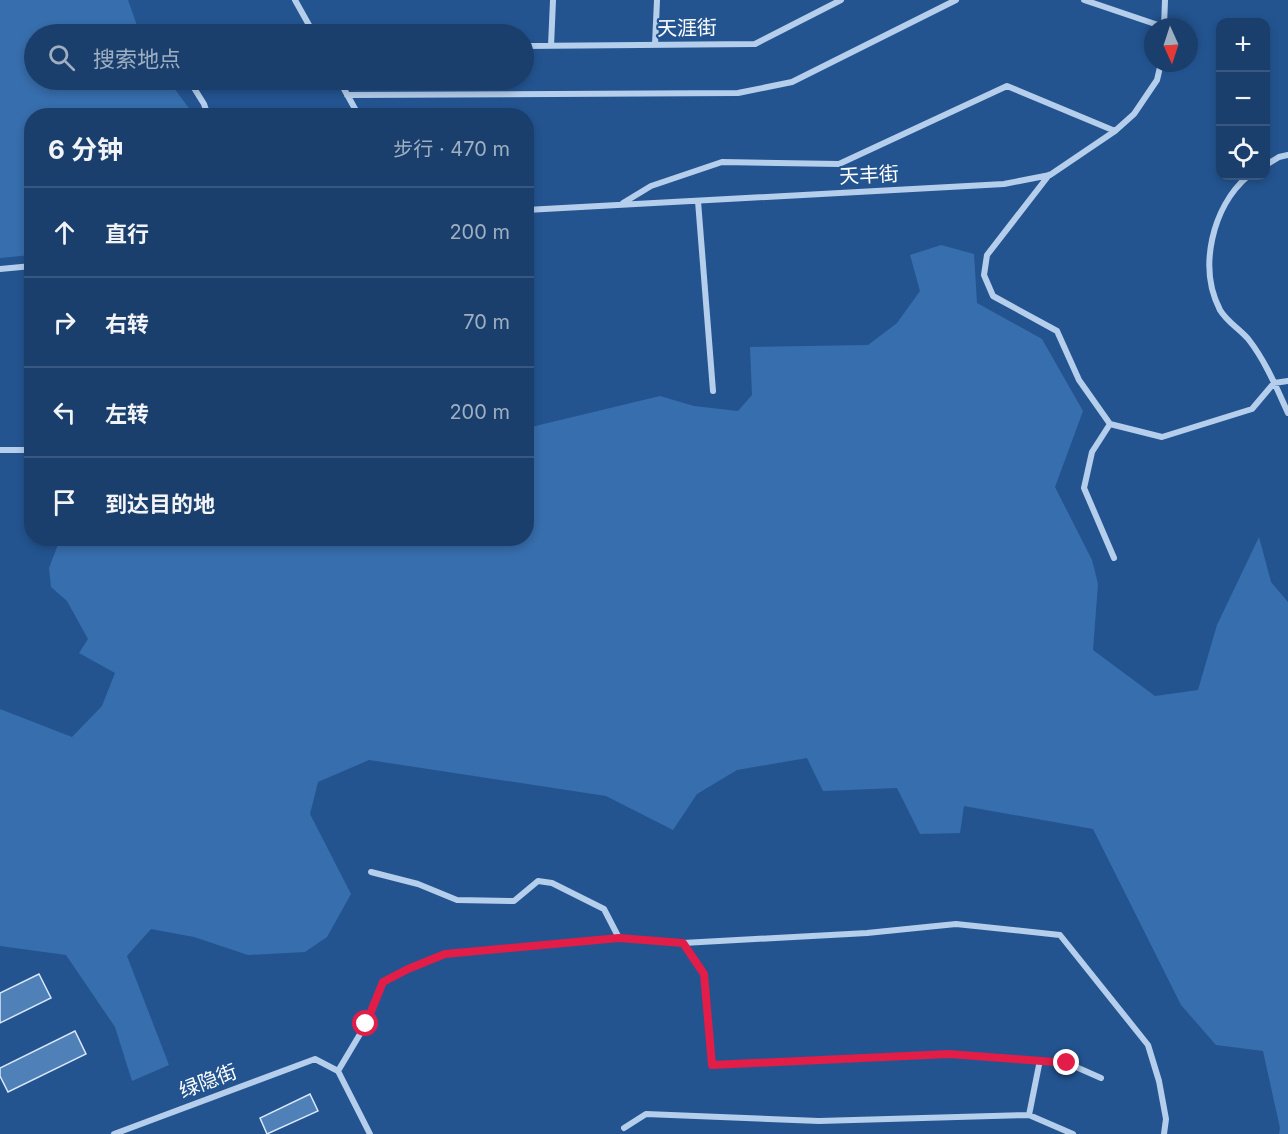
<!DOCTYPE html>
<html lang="zh">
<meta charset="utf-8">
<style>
:root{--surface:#1a3f6c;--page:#234672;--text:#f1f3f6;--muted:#9fafc2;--line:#38587f}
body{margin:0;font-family:Inter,"Noto Sans SC",sans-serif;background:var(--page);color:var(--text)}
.controls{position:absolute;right:18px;top:18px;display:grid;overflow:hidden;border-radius:12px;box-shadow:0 3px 9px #0003}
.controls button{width:54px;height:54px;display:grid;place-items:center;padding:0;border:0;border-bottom:2px solid var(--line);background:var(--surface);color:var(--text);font:30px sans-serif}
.compass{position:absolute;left:1144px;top:18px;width:54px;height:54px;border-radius:50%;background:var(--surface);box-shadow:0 3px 9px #0003;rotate:177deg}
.stop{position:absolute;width:18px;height:18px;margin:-14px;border:4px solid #e11d48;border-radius:50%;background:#fff}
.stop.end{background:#e11d48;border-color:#fff;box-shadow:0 2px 6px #0008}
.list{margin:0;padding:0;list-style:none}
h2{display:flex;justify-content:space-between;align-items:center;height:78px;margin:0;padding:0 24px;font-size:26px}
h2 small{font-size:20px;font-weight:400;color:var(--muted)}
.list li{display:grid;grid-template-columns:39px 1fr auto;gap:18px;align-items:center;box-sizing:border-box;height:90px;padding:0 24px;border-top:2px solid var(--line)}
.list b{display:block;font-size:22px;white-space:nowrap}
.list em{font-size:20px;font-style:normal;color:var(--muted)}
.icon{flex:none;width:33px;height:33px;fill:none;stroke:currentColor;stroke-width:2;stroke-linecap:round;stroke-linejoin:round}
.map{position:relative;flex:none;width:1288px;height:1134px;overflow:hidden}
.search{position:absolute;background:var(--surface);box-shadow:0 3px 9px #0003;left:24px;top:24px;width:510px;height:66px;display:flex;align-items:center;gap:15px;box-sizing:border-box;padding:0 21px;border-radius:33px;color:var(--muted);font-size:22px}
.panel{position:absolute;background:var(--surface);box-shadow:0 3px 9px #0003;left:24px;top:108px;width:510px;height:438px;border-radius:24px}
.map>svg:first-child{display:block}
.green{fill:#376ead}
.building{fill:#5080b8;stroke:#d9e8f9;stroke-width:1.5}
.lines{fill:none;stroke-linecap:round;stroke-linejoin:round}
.minor{stroke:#b4ceec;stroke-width:6}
.route{stroke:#e11d48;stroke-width:8}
.labels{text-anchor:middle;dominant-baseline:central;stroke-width:4.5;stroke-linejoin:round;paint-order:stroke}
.street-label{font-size:20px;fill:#fff;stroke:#235490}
</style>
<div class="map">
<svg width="1288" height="1134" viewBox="0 0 1288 1134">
<rect width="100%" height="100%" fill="#235490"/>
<path class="green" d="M 0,0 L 128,0 L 140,34 L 34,34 L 34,80 L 168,80 L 194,115 L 32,116 L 31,255 L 0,258 Z
M 941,245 L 974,254 L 977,303 L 1042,339 L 1083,411 L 1055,487 L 1092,560 L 1098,584 L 1093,650 L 1155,696 L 1198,690 L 1217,625 L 1259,537 L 1271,582 L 1288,602 L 1288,1134 L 1279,1134 L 1280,1128 L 1263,1051 L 1216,1045 L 1181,1005 L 1093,829 L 964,806 L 960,833 L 920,834 L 897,788 L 823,791 L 807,758 L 737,770 L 697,794 L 673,830 L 606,796 L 369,760 L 318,782 L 310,814 L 351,894 L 327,937 L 305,952 L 248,955 L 194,937 L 151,929 L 127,956 L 169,1065 L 132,1081 L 115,1027 L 66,955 L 0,946 L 0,709 L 72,737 L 102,706 L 115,673 L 79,653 L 88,639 L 67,601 L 51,587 L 49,568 L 60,539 L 526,538 L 527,428 L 660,396 L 694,406 L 738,411 L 752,395 L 750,347 L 868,345 L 897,323 L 920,291 L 910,255 Z"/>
<path class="building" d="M 39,974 L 51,998 L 0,1023 L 0,993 Z
M 75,1031 L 86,1054 L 8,1092 L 0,1076 L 0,1068 Z
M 310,1094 L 318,1111 L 267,1134 L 260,1118 Z"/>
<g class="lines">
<path class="minor" d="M 295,0 L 314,34
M 1084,0 L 1164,27
M 1164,27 L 1165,0
M 152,28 L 157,34
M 655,45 L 657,0
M 524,46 L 755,44 L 841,0
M 551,46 L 553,0
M 189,80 L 204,104 L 208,116
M 339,80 L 359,116
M 347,95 L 738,93 L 792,82 L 956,0
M 1266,165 L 1279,157 L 1288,155
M 1049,175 L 987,255 L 984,275 L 993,296 L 1057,331 L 1079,380 L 1110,424 L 1162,437 L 1252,409 L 1274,383 L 1288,381
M 1248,176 C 1212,207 1198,268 1220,310 C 1227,322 1241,330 1249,340 C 1266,362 1277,389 1288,413
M 698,201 L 713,391
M 623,203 L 651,186 L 722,162 L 839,164 L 1007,86 L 1115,131
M 526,210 L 1004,184 L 1050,175 L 1115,131 L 1134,114 L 1157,80 L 1161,63
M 0,269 L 32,266
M 1110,424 L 1092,452 L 1084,488 L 1114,558
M 0,450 L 32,450
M 371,872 L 418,884 L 457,900 L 514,901 L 538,881 L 552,883 L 604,909 L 619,938
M 683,943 L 704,974 L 712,1065 L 949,1054 L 1067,1063 L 1101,1078
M 338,1071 L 366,1024 L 383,982 L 408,969 L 445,954 L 619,938 L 683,943 L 867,933 L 956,924 L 1060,935 L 1148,1045 L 1159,1081 L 1166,1119 L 1164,1134
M 1029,1115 L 1040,1060
M 624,1128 L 646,1114 L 819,1121 L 1029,1115 L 1073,1134
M 114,1134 L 315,1059 L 338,1071 L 370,1134"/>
</g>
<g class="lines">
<path class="route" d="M 366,1024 L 383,982 L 408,969 L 445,954 L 619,938 L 683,943 L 704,974 L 712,1065 L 949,1054 L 1067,1063"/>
</g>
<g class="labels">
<g class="street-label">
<text transform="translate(687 28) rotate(-1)">天涯街</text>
<text transform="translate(869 175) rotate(-3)">天丰街</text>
<text transform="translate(208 1081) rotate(-21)">绿隐街</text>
</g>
</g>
</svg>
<div class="controls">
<button>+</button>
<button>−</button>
<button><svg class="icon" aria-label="locate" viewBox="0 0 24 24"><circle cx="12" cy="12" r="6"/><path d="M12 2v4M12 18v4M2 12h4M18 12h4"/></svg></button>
</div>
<svg class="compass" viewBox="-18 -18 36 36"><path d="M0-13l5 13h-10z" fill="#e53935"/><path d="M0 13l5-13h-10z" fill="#9fafc2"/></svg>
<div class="stop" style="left:366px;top:1024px"></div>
<div class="stop end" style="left:1067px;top:1063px"></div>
<div class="search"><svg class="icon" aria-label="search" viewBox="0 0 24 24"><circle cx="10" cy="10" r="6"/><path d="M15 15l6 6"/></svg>搜索地点</div>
<section class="panel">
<h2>6 分钟<small>步行 · 470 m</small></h2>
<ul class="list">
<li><svg class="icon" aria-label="ahead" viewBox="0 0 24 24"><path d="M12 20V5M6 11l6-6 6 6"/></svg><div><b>直行</b></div><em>200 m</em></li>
<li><svg class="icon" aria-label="right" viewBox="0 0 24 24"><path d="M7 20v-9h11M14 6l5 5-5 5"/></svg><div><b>右转</b></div><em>70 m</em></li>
<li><svg class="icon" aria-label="left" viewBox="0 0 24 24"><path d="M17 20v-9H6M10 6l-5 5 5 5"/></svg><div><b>左转</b></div><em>200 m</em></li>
<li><svg class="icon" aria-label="arrive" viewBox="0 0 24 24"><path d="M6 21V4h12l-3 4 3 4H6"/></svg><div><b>到达目的地</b></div></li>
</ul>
</section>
</div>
